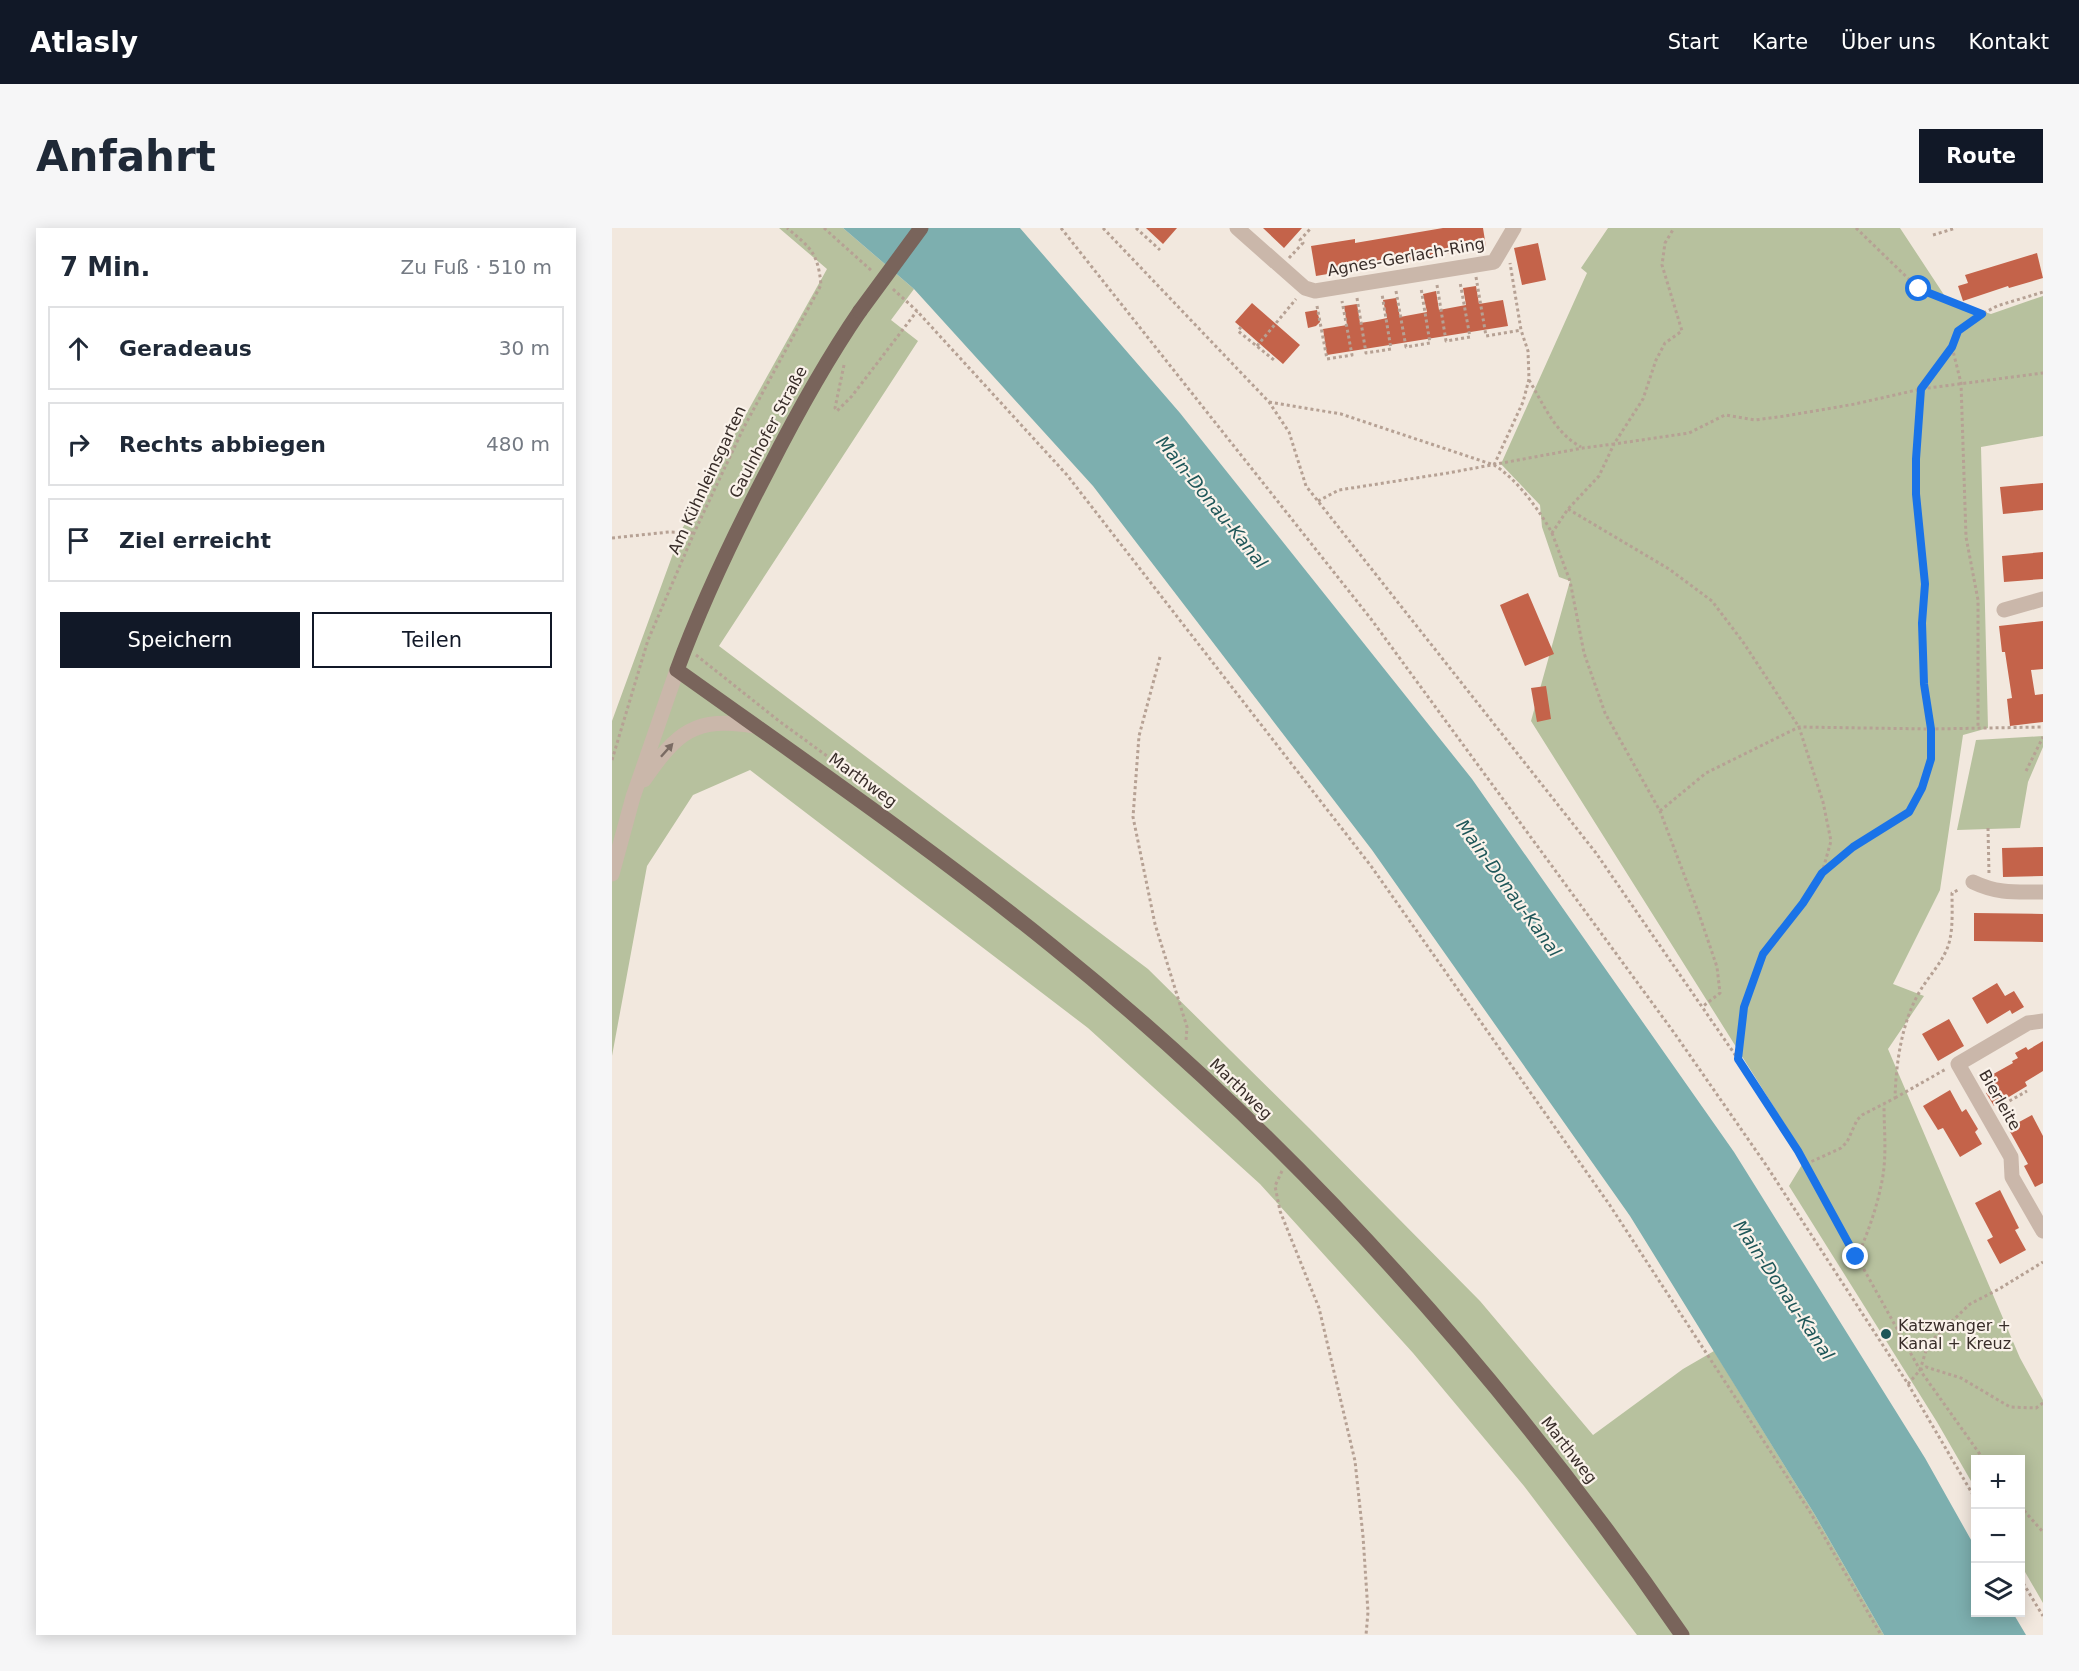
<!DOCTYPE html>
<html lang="de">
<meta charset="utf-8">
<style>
:root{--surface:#fff;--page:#f6f6f7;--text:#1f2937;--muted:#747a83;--line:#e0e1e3;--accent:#111827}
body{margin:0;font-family:"DejaVu Sans",sans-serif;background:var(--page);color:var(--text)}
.controls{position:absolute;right:18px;bottom:18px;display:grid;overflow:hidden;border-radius:0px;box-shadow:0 3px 15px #0003}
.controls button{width:54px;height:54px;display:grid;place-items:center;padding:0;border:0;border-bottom:2px solid var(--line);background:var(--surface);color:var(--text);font:30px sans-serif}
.stop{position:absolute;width:18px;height:18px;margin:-14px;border:4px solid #1a73e8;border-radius:50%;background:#fff}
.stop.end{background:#1a73e8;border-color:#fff;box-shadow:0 2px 6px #0008}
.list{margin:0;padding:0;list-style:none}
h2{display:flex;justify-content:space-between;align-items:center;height:78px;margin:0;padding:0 24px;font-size:26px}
h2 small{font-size:20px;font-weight:400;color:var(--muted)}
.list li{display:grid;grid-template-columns:39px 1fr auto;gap:18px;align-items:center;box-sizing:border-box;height:84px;margin:0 12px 12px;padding:0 12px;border:2px solid var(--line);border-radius:0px}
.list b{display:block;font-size:22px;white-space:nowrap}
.list em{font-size:20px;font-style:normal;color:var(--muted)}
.actions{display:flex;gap:12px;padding:18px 24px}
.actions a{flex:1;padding:14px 0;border:2px solid var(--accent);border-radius:0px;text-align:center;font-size:21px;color:var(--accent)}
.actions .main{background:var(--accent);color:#fff}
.icon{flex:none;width:33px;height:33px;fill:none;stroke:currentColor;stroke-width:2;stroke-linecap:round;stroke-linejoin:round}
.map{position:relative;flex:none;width:1431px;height:1407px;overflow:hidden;border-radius:0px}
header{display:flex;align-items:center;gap:36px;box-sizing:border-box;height:84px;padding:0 30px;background:var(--accent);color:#fff}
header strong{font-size:28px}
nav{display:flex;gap:33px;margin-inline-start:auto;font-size:21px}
.intro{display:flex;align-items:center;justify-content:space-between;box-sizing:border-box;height:144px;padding:0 36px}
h1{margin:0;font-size:42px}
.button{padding:15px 27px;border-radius:0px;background:var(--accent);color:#fff;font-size:21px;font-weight:700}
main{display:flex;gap:36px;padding:0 36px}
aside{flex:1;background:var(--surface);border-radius:0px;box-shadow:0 3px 15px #0003}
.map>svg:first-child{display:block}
.green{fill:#b7c19e}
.water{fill:#7dafaf}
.building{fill:#c4634a}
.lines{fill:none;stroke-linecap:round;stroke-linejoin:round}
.path{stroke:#b6a194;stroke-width:3;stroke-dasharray:3 3;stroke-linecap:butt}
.minor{stroke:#cab7aa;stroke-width:15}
.major{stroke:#79645b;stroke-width:15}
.major-bridge{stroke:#79645b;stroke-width:15}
.oneway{fill:#7a6b63}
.route{stroke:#1a73e8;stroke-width:8}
.poi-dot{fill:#1f5759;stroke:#faf2ea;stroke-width:2}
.labels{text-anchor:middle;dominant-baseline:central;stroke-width:4.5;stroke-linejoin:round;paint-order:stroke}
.street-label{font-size:16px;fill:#382d29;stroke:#faf2ea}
.poi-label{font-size:16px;fill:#382d29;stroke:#faf2ea;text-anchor:start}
.water-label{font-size:18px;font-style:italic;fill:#1f5759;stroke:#faf2ea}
</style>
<header>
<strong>Atlasly</strong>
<nav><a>Start</a><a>Karte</a><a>Über uns</a><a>Kontakt</a></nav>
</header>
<div class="intro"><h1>Anfahrt</h1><a class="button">Route</a></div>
<main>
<aside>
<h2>7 Min.<small>Zu Fuß · 510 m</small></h2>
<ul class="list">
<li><svg class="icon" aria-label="ahead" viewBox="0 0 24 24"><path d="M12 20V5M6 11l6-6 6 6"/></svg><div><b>Geradeaus</b></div><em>30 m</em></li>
<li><svg class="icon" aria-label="right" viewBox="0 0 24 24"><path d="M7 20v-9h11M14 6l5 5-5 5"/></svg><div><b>Rechts abbiegen</b></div><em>480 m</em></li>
<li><svg class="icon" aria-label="arrive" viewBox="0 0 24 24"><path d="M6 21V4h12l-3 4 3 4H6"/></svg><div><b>Ziel erreicht</b></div></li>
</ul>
<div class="actions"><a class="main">Speichern</a><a>Teilen</a></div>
</aside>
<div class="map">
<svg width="1431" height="1407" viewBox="0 0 1431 1407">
<rect width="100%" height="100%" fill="#f2e8de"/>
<path class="green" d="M 167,0 L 231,0 L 302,61 L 279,92 L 306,113 L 107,418 L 536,741 L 697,900 L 868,1073 L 981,1207 L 1071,1141 L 1102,1123 L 1203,1287 L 1272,1407 L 1025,1407 L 912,1258 L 801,1125 L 648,956 L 476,800 L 138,542 L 81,567 L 35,638 L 0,828 L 0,493 L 70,301 L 215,41 Z
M 996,0 L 1288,0 L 1336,73 L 1379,86 L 1431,68 L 1431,208 L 1369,219 L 1376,500 L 1351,507 L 1328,662 L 1281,756 L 1312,768 L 1276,821 L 1408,1130 L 1431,1172 L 1431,1375 L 1409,1337 L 1408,1232 L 1364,1232 L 1363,1260 L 1325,1194 L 1177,958 L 1194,930 L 919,493 L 958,353 L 947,349 L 930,299 L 928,277 L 889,236 L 975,45 L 969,40 Z
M 1431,508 L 1431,519 L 1416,554 L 1408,600 L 1345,602 L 1364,512 Z"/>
<path class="water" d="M 231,0 L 408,0 L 568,185 L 860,551 L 1122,924 L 1313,1230 L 1363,1319 L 1364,1384 L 1401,1385 L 1414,1407 L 1272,1407 L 1203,1287 L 1018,988 L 760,622 L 481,258 L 302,61 Z"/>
<path class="building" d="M 534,0 L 565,0 L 551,16 Z
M 651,0 L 690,0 L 672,20 Z
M 831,0 L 871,0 L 874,19 L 704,48 L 699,18 L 743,11 L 743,15 Z
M 926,15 L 934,52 L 910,57 L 902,20 Z
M 1425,25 L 1431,50 L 1397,60 L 1396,58 L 1351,73 L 1346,58 L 1356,55 L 1353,47 Z
M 864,58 L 867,76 L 891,72 L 896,98 L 715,127 L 711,101 L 735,97 L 732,78 L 745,76 L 748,95 L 761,93 L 775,90 L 771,72 L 784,70 L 788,89 L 815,84 L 811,66 L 824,63 L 827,82 L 854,77 L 851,60 Z
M 640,75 L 688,117 L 671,136 L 623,94 Z
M 705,82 L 708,94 L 704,98 L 696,100 L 693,84 Z
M 1431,255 L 1431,282 L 1391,286 L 1388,259 Z
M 1431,324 L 1431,351 L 1392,354 L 1390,328 Z
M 916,365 L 942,426 L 913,438 L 888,377 Z
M 1431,393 L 1431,441 L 1419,442 L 1423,467 L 1431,466 L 1431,494 L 1398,498 L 1395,471 L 1400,470 L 1393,424 L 1390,424 L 1387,398 Z
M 934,458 L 939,491 L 925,494 L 919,460 Z
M 1431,619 L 1431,648 L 1391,649 L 1390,620 Z
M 1362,685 L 1431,686 L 1431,714 L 1362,713 Z
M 1385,755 L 1393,768 L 1402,763 L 1412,779 L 1400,786 L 1398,782 L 1375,796 L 1360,770 Z
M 1337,791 L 1352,818 L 1326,833 L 1310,806 Z
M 1431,813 L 1431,843 L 1413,854 L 1415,858 L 1382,878 L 1374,865 L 1383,861 L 1376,849 L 1401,835 L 1400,833 L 1406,830 L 1403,825 L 1414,819 L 1416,822 Z
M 1338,862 L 1350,884 L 1354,881 L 1366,901 L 1363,904 L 1370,916 L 1348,929 L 1331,900 L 1326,902 L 1311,878 Z
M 1420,887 L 1431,908 L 1431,955 L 1423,959 L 1412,938 L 1416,936 L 1396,900 Z
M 1388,962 L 1407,1000 L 1403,1002 L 1414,1022 L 1388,1036 L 1375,1012 L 1381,1009 L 1363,975 Z"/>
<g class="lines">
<path class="path" d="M 212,0 L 260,43
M 449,0 L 759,391 L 1063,806 L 1154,937 L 1296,1156 L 1364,1272
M 491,0 L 657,174 L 677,204 L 694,258 L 984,625 L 1126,831 L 1186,923 L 1308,1142 L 1372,1232
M 524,0 L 548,22
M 1244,0 L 1307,61 L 1369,86
M 1321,7 L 1344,0
M 677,30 L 691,15 L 688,12 L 699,0
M 864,49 L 874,108 L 909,102
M 825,57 L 834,113 L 858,109 L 848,54
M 281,61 L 305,83 L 455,247 L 759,638 L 997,976 L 1198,1284 L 1269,1407
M 784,63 L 794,119 L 818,115 L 809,60
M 745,70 L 754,125 L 779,121 L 770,66
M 705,78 L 715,131 L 740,127 L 730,73
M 629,99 L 626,103 L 662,132 L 664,130
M 645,118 L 684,71
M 1340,119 L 1349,155 L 1354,309 L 1366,372 L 1366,500
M 232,137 L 223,180 L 225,183 L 240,168 L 305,83
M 917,152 C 932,177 943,205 969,219
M 657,174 L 729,186 L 882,237 C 904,250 928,283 940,305 L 956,281 L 987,248 L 1002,216 L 1077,205 L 1113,187 L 1143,192 L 1173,188 L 1243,176 L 1309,161 L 1431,145
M 882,237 L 911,174 L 917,151 L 916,123 L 909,102 L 898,35
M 706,273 L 727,262 L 836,245 L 971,220 L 1002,216 L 1031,171 L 1044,132 L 1053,115 L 1070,103 L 1050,37 L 1053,15 L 1062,0
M 956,281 L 1057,341 L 1100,373 L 1131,414 L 1187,499 L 1211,574 L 1219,613 L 1210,645 L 1191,675 L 1151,726 L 1132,779 L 1126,831
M 940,305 L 958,353 L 972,425 L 993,485 L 1048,583 L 1087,686 L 1105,739 L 1108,765 L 1090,779
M 0,310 L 57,304 L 82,305
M 84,427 L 167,493 L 248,552
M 548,429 L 527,508 L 521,589 L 543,696 L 575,799 L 574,813
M 0,532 L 36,412 L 82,305 L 132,199 L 209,57 C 206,25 199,20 175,0
M 1414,543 L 1431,509
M 1048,583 L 1094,545 L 1187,499 L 1319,501 L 1431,499
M 1376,600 L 1377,646
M 1210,645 L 1241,619 L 1297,584 L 1310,560 L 1319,531 L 1319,501 L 1312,456 L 1310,395 L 1313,356 L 1304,266 L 1304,231 L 1309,161 L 1340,119 L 1346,103 L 1370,86 L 1385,78 L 1431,64
M 1283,870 L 1334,841
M 1387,879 L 1415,863
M 1194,936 L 1229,920 L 1235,914 L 1245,892 L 1250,887 L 1283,870 C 1284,834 1290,793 1308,763 C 1318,746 1334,731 1338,711 C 1341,697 1340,680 1340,665 L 1348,661
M 670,943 L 663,958 L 668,983 L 707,1080 L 743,1233 L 751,1308 L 756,1384 L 754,1407
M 1245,1029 C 1256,1005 1265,979 1270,953 C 1275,928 1272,901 1272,877
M 1308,1142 L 1314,1139 L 1349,1150 L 1398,1179 L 1424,1180 L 1431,1175
M 1296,1156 L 1308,1142 L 1316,1116 L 1358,1076 L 1387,1061 L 1431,1034
M 1408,1278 L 1431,1304
M 1408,1350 L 1431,1388"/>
<path class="minor" d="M 625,0 L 693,60 L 703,63 L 882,34 L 902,0
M 1392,382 L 1431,371
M 32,552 C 65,504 83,488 143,498
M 0,646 L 21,569 L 65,442
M 1361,654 C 1386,666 1404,664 1431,664
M 1431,793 L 1416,795 L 1346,836 L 1399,929 L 1400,949 L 1431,1003"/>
<path class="major" d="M 248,83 C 213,134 184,187 156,242 C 122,307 90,374 65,442 C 191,532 319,620 440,718 C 683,914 893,1150 1070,1407"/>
<path class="major-bridge" d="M 248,83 L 309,0"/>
</g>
<defs><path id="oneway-solid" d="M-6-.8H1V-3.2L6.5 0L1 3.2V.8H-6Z" transform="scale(1.5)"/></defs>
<use class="oneway" href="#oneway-solid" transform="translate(55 522) rotate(-48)"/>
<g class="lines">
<path class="route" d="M 1244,1029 L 1186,923 L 1126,831 L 1132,779 L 1151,726 L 1191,675 L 1210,645 L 1241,619 L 1297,584 L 1310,560 L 1319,531 L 1319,501 L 1312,456 L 1310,395 L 1313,356 L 1304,266 L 1304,231 L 1309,161 L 1340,119 L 1346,103 L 1370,86 L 1307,61"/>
</g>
<circle class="poi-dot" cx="1274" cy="1106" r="6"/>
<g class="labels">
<g class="street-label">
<text transform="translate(794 29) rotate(-10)">Agnes-Gerlach-Ring</text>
<text transform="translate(156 204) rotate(-62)">Gaulnhofer Straße</text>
<text transform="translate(95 252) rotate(-65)">Am Kühnleinsgarten</text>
<text transform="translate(251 552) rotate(36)">Marthweg</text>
<text transform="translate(629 861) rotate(44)">Marthweg</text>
<text transform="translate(1388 872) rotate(60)">Bierleite</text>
<text transform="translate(957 1222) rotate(52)">Marthweg</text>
</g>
<g class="poi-label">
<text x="1286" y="1097">Katzwanger +<tspan x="1286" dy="18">Kanal + Kreuz</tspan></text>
</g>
<g class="water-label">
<text transform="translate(600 274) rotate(51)">Main-Donau-Kanal</text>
<text transform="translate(897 660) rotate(54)">Main-Donau-Kanal</text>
<text transform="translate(1172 1062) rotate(56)">Main-Donau-Kanal</text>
</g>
</g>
</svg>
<div class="controls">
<button>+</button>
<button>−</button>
<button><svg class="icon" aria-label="layers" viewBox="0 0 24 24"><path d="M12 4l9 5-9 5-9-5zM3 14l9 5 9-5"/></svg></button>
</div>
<div class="stop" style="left:1307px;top:61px"></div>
<div class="stop end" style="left:1244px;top:1029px"></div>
</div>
</main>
